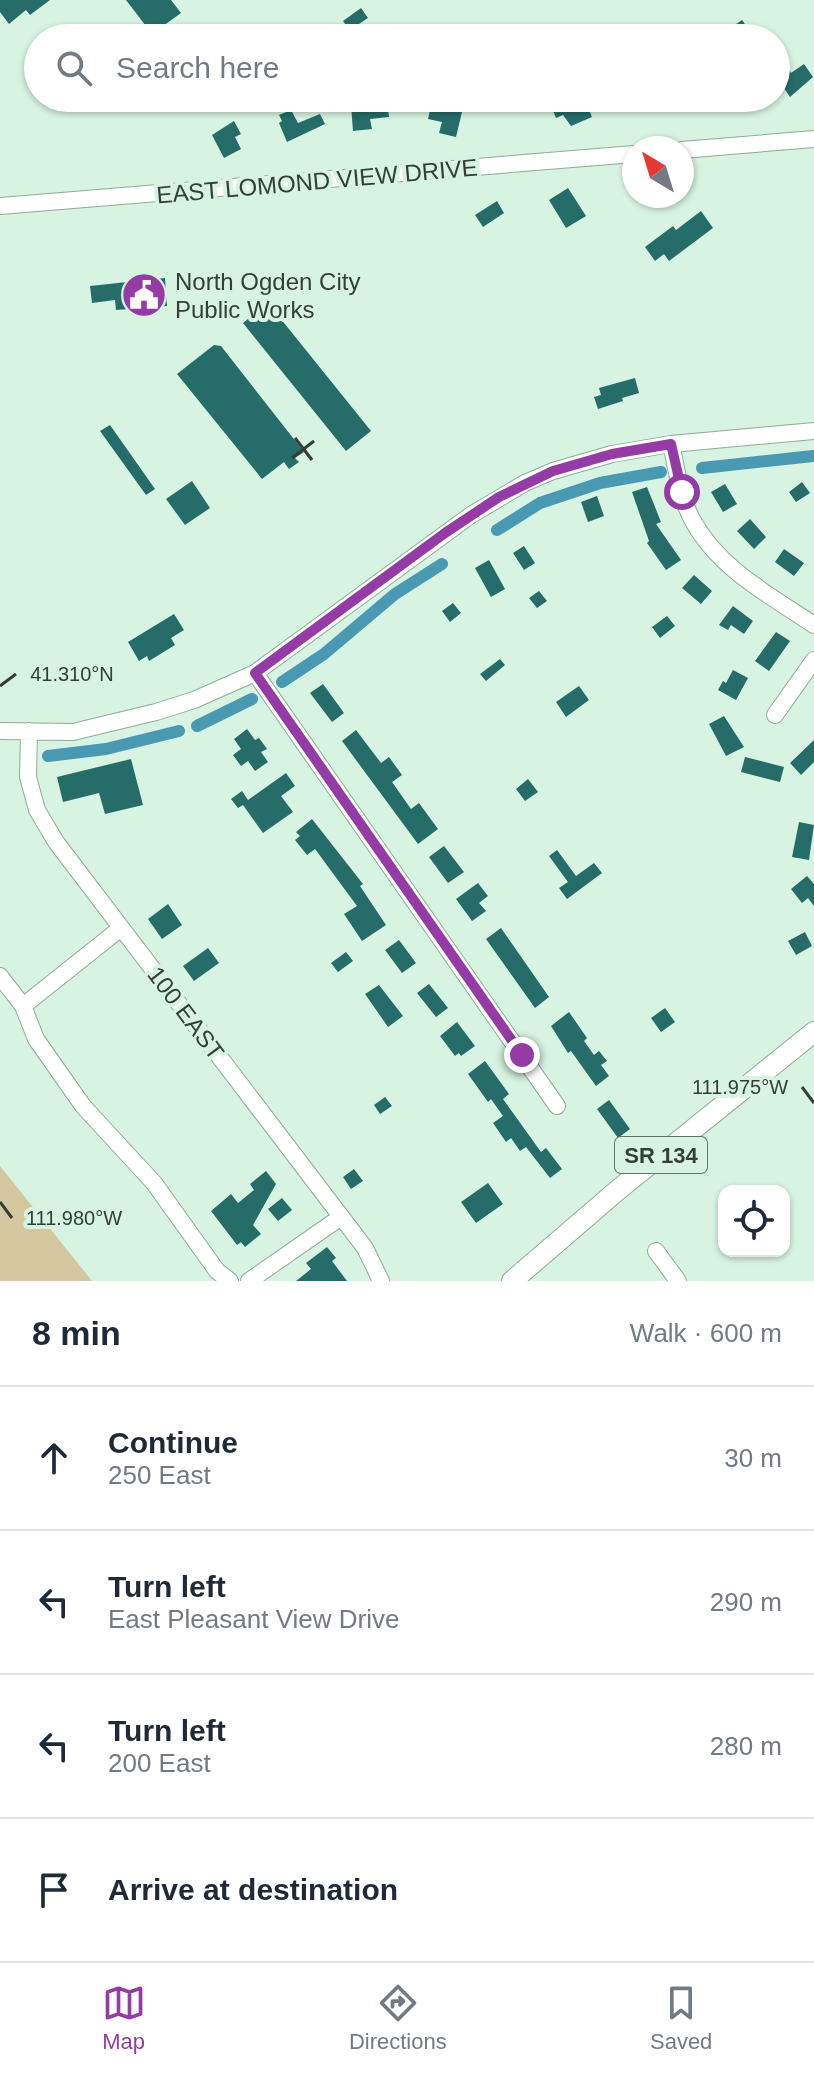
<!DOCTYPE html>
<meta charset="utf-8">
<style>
:root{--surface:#fff;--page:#f2f2f3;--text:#1f2937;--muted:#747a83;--line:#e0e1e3;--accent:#943ba6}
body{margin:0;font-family:Arial,sans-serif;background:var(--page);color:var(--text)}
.controls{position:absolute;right:24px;bottom:24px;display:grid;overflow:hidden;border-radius:16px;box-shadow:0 2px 6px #0004}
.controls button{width:72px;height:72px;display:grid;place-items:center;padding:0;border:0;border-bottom:2px solid var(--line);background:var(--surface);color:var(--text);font:40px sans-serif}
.compass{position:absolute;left:622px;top:136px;width:72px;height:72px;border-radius:50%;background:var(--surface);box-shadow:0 2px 6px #0004;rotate:322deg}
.stop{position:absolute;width:24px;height:24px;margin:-18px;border:6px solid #943ba6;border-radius:50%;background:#fff}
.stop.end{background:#943ba6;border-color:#fff;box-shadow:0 2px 8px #0008}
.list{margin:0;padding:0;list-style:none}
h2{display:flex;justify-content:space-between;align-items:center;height:104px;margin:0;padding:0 32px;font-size:34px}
h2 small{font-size:26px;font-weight:400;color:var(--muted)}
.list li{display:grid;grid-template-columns:52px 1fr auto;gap:24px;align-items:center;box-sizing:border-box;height:144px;padding:0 32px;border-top:2px solid var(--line)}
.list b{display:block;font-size:30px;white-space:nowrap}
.list p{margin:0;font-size:26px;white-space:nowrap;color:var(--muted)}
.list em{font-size:26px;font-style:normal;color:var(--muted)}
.icon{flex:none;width:44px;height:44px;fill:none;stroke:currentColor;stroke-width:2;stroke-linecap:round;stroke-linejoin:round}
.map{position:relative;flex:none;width:814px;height:1281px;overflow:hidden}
.search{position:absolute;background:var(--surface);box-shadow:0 2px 6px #0004;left:24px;right:24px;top:24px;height:88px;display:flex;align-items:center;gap:20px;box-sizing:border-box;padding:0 28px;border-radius:44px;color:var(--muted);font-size:30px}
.sheet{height:680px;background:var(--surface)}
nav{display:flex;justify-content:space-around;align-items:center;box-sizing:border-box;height:112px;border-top:2px solid var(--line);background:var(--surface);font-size:22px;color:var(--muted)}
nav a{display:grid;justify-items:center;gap:4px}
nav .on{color:var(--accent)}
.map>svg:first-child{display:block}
.green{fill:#d4c79f}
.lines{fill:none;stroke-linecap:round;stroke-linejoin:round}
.canal{stroke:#4a99b3;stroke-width:12}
.building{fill:#266c69}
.minor-casing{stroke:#90aa9a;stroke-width:18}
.major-casing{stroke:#90aa9a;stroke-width:22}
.minor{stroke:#fff;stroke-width:16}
.major{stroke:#fff;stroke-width:20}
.route{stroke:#943ba6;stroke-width:10}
.ticks{fill:none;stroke:#343f38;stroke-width:3}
.labels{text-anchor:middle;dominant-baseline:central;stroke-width:8;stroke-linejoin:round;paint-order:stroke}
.shield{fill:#d7f3e2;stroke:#65756b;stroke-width:2}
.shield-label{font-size:22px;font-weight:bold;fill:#343f38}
.street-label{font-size:24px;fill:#343f38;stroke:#d7f3e2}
.poi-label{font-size:24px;fill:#343f38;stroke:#d7f3e2;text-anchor:start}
.ticks-label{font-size:20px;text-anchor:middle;fill:#343f38;stroke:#d7f3e2;stroke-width:8;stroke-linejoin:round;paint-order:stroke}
</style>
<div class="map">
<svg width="814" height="1281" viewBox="0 0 814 1281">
<rect width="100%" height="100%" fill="#d7f3e2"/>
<path class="green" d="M 0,1166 L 92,1281 L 0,1281 Z"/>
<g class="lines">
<path class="canal" d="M 702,468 L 813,456
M 497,530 L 540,503 L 600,483 L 661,472
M 282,682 L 324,654 L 395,594 L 442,564
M 197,726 L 252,699
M 48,756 L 106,749 L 179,731"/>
</g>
<path class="building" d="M 0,0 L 50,0 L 30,15 L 26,10 L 9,24 L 0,12 Z
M 126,0 L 171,0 L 181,13 L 152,34 Z
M 361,8 L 368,18 L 359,24 L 365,33 L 355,38 L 343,21 Z
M 742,20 L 755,38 L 736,38 L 729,29 Z
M 191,26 L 199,38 L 171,38 Z
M 593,26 L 598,38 L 566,38 Z
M 804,64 L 813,77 L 790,97 L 776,76 L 788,68 L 791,73 Z
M 548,98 L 610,98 L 588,107 L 592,117 L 571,126 L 563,115 L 556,118 Z
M 387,101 L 389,117 L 370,119 L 372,129 L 353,131 L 351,105 Z
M 432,101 L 463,108 L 456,137 L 439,133 L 442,122 L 428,119 Z
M 291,110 L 298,123 L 320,114 L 325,124 L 287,142 L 279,123 L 282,121 L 279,115 Z
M 234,121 L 241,134 L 235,137 L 241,149 L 224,158 L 212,135 Z
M 568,188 L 586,216 L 566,228 L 549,200 Z
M 497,201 L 504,213 L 483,227 L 475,215 Z
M 701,211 L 713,228 L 669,261 L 664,254 L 655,261 L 645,247 L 673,226 L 676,230 Z
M 165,278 L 167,306 L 116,310 L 115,300 L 92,303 L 90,286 Z
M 268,303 L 371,431 L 346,451 L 243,323 Z
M 214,345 L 221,346 L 304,452 L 295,458 L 299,462 L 289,469 L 284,462 L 262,479 L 177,374 Z
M 635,378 L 639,393 L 622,398 L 623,401 L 598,409 L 594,397 L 601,395 L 599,388 Z
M 110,425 L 155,489 L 146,495 L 100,431 Z
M 192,481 L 210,508 L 185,525 L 166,499 Z
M 802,482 L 810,493 L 796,502 L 789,492 Z
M 725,484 L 737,504 L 723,512 L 711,492 Z
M 647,487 L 661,522 L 656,524 L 681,560 L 666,570 L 647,543 L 649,541 L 632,492 Z
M 597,496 L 604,516 L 588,522 L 581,502 Z
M 750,519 L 766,537 L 754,549 L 737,531 Z
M 524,546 L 535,563 L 524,570 L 513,553 Z
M 784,549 L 804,563 L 794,576 L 775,562 Z
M 489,560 L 505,589 L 491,597 L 475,568 Z
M 694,575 L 712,591 L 701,604 L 682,588 Z
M 539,591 L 547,601 L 537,608 L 529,598 Z
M 453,603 L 461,613 L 450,622 L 442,611 Z
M 733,606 L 753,621 L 744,634 L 731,625 L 728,630 L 719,625 Z
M 174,614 L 184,630 L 171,638 L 175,645 L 149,661 L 147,656 L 139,661 L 128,642 Z
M 667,616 L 675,626 L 660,638 L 652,627 Z
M 776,632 L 790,641 L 769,671 L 755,661 Z
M 500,659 L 505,665 L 486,681 L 480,674 Z
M 733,670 L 748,678 L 736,700 L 718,690 L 723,681 L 726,683 Z
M 323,684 L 344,713 L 332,722 L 310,693 Z
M 579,686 L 589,700 L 566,717 L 556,702 Z
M 724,716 L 744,747 L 726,756 L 709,724 Z
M 247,729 L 255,740 L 259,738 L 267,749 L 261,752 L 268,762 L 255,771 L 248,761 L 241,766 L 233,755 L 241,749 L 234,739 Z
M 356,730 L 381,763 L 389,757 L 402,775 L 392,782 L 411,809 L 419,803 L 438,829 L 418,844 L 342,741 Z
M 814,740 L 814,762 L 801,775 L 790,763 Z
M 745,757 L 784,767 L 780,782 L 741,772 Z
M 131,759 L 143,805 L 105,814 L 99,793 L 63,802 L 57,777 Z
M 286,773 L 295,786 L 281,796 L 293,812 L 263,833 L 243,805 L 238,808 L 231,799 L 242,791 L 248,800 Z
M 528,779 L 538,792 L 525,801 L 516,789 Z
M 312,819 L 363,884 L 360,886 L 386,925 L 362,941 L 344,914 L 357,906 L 315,849 L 307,855 L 295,840 L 300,836 L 296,832 Z
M 799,822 L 814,825 L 809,860 L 792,857 Z
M 444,846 L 464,872 L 448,883 L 429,857 Z
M 557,850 L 576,876 L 594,863 L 602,873 L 567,899 L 559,888 L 568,882 L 549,856 Z
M 807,876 L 814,884 L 814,906 L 808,898 L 802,903 L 791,889 Z
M 478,883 L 488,896 L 479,903 L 486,911 L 472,921 L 456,899 Z
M 168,904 L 182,925 L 162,939 L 148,919 Z
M 501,928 L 549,997 L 535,1008 L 486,939 Z
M 805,932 L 812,946 L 796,955 L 788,941 Z
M 399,940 L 416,963 L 402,973 L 385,950 Z
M 208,948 L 219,963 L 194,981 L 183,966 Z
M 346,952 L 353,961 L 338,972 L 331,963 Z
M 429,984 L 448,1008 L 436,1017 L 417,993 Z
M 379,985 L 403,1016 L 388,1027 L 365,994 Z
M 665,1008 L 675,1022 L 661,1032 L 651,1018 Z
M 569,1012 L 587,1038 L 584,1041 L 594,1055 L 599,1051 L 607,1061 L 601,1065 L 609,1076 L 596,1086 L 571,1051 L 568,1053 L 551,1026 Z
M 457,1022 L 475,1046 L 461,1056 L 459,1053 L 455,1056 L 440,1036 Z
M 485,1061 L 509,1094 L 503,1099 L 541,1152 L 546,1148 L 562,1169 L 550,1178 L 526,1147 L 520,1151 L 511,1138 L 506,1142 L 493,1123 L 503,1116 L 491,1099 L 488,1102 L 468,1074 Z
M 385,1097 L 392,1106 L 380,1114 L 374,1105 Z
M 609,1100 L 630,1129 L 618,1138 L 597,1109 Z
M 354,1169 L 363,1181 L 351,1189 L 343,1177 Z
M 266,1171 L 276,1184 L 253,1225 L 261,1234 L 245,1247 L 241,1242 L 237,1245 L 211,1211 L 231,1194 L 238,1203 L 254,1190 L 250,1184 Z
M 488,1183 L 503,1204 L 476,1223 L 461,1202 Z
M 282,1198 L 292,1210 L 278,1221 L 268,1209 Z
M 327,1247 L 336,1258 L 332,1261 L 347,1281 L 296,1281 L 311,1269 L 306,1263 Z"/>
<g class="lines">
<g class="minor-casing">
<path id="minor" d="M 682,150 L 814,139
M 0,206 L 634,154
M 671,444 C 677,470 680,498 693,521 C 719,569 771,596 814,625
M 255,673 L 557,1106
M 775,715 L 814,660
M 0,731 L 73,732 L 156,712 L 194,700 L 255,673 L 471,515 L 525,483 L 553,471 L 612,454 L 671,444 L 814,431
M 29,731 L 28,777 L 37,810 L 56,842 L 365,1248 L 381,1281
M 0,976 L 23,1006 L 36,1039 L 83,1106 L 154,1183 L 217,1271 L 230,1281
M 23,1006 L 121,928
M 656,1251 L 678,1281
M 249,1281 L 341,1217"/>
</g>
<g class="major-casing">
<path id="major" d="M 512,1281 L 619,1189 L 814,1032"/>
</g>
<use href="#minor" class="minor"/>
<use href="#major" class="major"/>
</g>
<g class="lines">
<path class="route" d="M 522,1055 L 255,673 L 445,533 L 499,497 L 553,471 L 612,454 L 671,444 L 682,492"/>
</g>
<path class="ticks" d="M 295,438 L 312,460M 292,458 L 314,441M 0,686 L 16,674M 802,1087 L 814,1103M 0,1202 L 12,1218"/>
<defs>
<g id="civic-disc" transform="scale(2.3)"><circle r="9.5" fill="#943ba6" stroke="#d7f3e2"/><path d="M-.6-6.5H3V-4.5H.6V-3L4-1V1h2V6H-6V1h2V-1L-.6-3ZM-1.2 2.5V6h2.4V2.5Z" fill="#fff"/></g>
</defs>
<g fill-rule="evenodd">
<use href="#civic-disc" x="144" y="295"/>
</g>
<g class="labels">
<rect class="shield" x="615" y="1137" width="92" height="36" rx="6"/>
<g class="shield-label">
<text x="661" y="1155">SR 134</text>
</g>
<g class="street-label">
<text transform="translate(317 181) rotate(-5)">EAST LOMOND VIEW DRIVE</text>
<text transform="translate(186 1013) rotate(53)">100 EAST</text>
</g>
<g class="poi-label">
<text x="175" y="281">North Ogden City<tspan x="175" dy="28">Public Works</tspan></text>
</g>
</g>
<g class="ticks-label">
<text x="72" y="681">41.310°N</text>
<text x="740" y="1094">111.975°W</text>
<text x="74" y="1225">111.980°W</text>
</g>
</svg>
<div class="controls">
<button><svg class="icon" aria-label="locate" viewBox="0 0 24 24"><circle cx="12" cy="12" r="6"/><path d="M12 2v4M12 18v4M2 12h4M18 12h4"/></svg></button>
</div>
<svg class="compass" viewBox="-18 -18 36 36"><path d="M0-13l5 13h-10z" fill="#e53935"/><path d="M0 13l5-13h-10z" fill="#747a83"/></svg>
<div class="stop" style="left:682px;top:492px"></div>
<div class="stop end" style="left:522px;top:1055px"></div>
<div class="search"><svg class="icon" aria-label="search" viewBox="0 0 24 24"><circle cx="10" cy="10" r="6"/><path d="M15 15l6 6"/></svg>Search here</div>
</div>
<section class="sheet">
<h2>8 min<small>Walk · 600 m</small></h2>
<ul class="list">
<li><svg class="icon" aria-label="ahead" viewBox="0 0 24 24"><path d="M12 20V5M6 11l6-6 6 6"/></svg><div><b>Continue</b><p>250 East</p></div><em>30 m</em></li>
<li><svg class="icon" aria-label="left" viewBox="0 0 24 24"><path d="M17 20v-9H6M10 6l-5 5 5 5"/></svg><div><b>Turn left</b><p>East Pleasant View Drive</p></div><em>290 m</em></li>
<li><svg class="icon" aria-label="left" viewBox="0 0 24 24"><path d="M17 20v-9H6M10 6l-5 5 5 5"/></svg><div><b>Turn left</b><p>200 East</p></div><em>280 m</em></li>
<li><svg class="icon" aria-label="arrive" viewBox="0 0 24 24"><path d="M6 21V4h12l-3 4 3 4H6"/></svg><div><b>Arrive at destination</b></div></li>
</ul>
</section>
<nav>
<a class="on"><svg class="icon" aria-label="map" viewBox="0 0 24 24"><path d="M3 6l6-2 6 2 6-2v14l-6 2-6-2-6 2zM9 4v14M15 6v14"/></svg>Map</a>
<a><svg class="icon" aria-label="directions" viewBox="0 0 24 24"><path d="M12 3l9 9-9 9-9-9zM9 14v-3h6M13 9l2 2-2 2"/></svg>Directions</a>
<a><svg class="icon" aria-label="saved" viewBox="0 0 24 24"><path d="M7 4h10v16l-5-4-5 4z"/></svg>Saved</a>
</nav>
